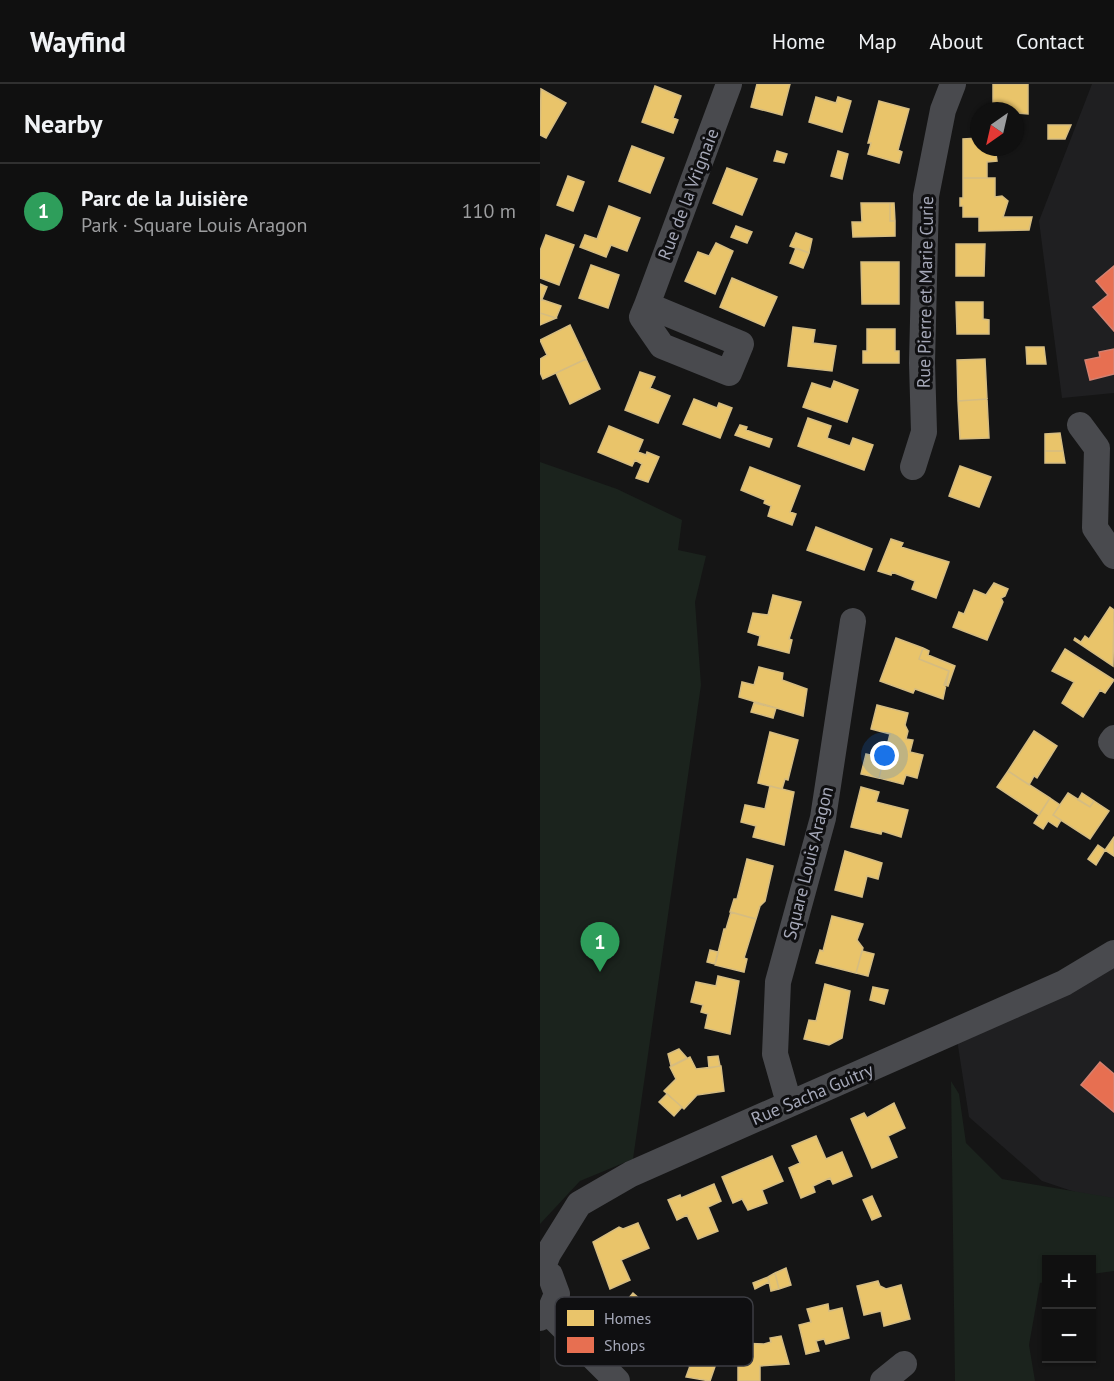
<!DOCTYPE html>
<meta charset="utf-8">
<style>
:root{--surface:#101010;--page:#1e1e1e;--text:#f1f3f6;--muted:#9c9d9f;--line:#303030;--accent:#73757f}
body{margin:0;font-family:"PT Sans",sans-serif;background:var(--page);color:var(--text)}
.controls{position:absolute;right:18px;bottom:18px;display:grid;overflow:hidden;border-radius:0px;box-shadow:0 2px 4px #0004}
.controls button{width:54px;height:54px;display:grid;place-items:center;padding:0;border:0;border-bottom:2px solid var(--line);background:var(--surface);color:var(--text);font:30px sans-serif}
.compass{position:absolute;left:430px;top:18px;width:54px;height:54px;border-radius:50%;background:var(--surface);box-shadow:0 2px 4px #0004;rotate:214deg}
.you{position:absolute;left:345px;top:672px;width:21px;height:21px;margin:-15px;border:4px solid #fff;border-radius:50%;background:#1a73e8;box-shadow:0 0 0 9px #1a73e833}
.badge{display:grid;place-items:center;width:39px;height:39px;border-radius:50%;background:var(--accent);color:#fff;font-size:20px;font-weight:700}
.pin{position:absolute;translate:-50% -50px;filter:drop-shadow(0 2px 3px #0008)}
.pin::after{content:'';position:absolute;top:32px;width:21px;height:18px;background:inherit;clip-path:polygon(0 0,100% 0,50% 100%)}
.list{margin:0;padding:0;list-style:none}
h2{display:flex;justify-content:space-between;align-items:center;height:78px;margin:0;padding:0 24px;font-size:26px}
h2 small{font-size:20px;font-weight:400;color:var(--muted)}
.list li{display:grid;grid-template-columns:39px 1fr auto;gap:18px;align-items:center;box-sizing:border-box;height:96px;padding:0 24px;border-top:2px solid var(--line)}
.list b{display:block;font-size:22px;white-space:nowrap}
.list p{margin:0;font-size:20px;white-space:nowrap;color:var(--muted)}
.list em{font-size:20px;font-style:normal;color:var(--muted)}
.map{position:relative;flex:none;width:574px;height:1297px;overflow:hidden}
header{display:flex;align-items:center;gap:36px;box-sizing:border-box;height:84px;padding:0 30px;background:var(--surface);border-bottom:2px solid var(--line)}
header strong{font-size:28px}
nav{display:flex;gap:33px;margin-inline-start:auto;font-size:21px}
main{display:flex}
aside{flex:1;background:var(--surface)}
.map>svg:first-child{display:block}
.built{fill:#1f1f21}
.green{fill:#1b231d}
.homes{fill:#e9c46a;stroke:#d5bc81;stroke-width:1.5}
.shops{fill:#e76f51;stroke:#d38070;stroke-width:1.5}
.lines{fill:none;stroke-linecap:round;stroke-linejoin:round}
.street{stroke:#494a4e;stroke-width:26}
.labels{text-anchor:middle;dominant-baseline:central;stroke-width:6;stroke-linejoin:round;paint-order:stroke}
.street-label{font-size:18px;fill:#a5a8b8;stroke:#0f0f11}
.key{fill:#0f0f11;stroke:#3c3d43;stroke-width:1.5}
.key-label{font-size:16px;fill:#a5a8b8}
</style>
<header>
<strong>Wayfind</strong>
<nav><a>Home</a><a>Map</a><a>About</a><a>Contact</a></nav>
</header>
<main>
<aside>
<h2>Nearby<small></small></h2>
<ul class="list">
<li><span class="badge" style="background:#2e9e5b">1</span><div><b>Parc de la Juisière</b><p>Park · Square Louis Aragon</p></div><em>110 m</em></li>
</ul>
</aside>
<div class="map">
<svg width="574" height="1297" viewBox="0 0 574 1297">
<rect width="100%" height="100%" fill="#151515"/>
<path class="built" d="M 552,0 L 574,0 L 574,309 L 522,314 L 499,137 Z
M 574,864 L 574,1121 L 502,1097 L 429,1033 L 416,949 Z"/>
<path class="green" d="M 0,378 L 77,405 L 142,436 L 138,466 L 166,472 L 155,518 L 161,601 L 93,1075 L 40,1097 L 0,1140 Z
M 411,997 L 419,1010 L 426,1059 L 462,1095 L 574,1114 L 574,1187 L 552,1190 L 552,1176 L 506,1176 L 506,1198 L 500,1199 L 489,1261 L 495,1297 L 415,1297 Z"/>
<path class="homes" d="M 217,0 L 250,0 L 242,31 L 211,23 Z
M 453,0 L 488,0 L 488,30 L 453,27 Z
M 115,2 L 141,12 L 133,34 L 138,36 L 133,49 L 102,38 Z
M 1,5 L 26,19 L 6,54 L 0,51 Z
M 276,13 L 296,19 L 298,13 L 311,17 L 302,48 L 269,38 Z
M 339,17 L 369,25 L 358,66 L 362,68 L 359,79 L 328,70 L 331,59 L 328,59 Z
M 508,41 L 531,41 L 525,55 L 508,55 Z
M 439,54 L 439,63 L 455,63 L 457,77 L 447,78 L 447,94 L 423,94 L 423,55 Z
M 92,62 L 124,74 L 110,109 L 79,97 Z
M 237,67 L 247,70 L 244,79 L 234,77 Z
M 298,67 L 308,70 L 302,95 L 291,92 Z
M 187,84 L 217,95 L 202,131 L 173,119 Z
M 28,92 L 44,98 L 33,127 L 17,121 Z
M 423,94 L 455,94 L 455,113 L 462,112 L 468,117 L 463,133 L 492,133 L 489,146 L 439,147 L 439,133 L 423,133 L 423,122 L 420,122 L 420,114 L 423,114 Z
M 321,119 L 350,119 L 350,137 L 355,137 L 355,152 L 313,153 L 312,138 L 322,138 Z
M 350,119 L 354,119 L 355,137 L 350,137 Z
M 69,122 L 100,134 L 87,167 L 71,161 L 66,173 L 40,163 L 45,151 L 57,155 Z
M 196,142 L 212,148 L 207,159 L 191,153 Z
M 256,149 L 272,155 L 269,169 L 250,162 Z
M 6,151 L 34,161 L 19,201 L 0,194 L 0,167 Z
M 176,159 L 193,167 L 175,210 L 145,197 L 158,168 L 169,172 Z
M 416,160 L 445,160 L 444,192 L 416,192 Z
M 256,164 L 269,169 L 263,184 L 250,179 Z
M 321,178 L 359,178 L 359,220 L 322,220 Z
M 51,181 L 79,191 L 68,224 L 39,214 Z
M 192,194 L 237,213 L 224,242 L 180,223 Z
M 0,200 L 7,203 L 2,215 L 0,215 Z
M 0,215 L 21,222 L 16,234 L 0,229 Z
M 416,218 L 443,218 L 443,235 L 449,236 L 449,250 L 417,250 Z
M 0,229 L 16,234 L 0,241 Z
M 30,241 L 46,275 L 3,295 L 0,288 L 0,275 L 7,271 L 0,256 Z
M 253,243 L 275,246 L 273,259 L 296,262 L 292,287 L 248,282 Z
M 327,245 L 355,245 L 355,267 L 359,267 L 359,279 L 323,279 L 323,267 L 327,267 Z
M 486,263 L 504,263 L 506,280 L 487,280 Z
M 46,275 L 60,305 L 30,320 L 16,289 Z
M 445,275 L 447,315 L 418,317 L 417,276 Z
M 100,288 L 115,293 L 110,304 L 130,312 L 118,339 L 85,326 Z
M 294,297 L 318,306 L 307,338 L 263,323 L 272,299 L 291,305 Z
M 154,315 L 177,324 L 179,319 L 192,324 L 180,354 L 143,340 Z
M 447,315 L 449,354 L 420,355 L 418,317 Z
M 268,334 L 291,342 L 287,354 L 310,362 L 313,354 L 333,361 L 324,386 L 258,362 Z
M 200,341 L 207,343 L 206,346 L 232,355 L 229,363 L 195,351 Z
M 69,342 L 103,356 L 98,368 L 106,371 L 107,368 L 119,373 L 108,398 L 96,394 L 102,380 L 95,376 L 92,382 L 58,368 Z
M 520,349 L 523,367 L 505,367 L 505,350 Z
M 505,367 L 523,367 L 525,379 L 505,379 Z
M 420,382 L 451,393 L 439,423 L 409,412 Z
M 210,383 L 260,402 L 250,428 L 256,430 L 252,441 L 228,432 L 231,422 L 224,419 L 225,416 L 201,406 Z
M 276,443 L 332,465 L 324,486 L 267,466 Z
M 351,455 L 363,459 L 361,463 L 409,478 L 396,514 L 372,505 L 375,497 L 352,488 L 351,491 L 338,487 Z
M 454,499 L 468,505 L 465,512 L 461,514 L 463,518 L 447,556 L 413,543 L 419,528 L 424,530 L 434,506 L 446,511 Z
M 233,511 L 261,518 L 249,555 L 252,556 L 249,569 L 218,561 L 220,552 L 208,548 L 213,529 L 228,531 Z
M 570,523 L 574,526 L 573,582 L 534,556 L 535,554 L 541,558 L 545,552 L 549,555 Z
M 356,554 L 383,564 L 379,575 L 409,587 L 403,615 L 375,605 L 373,609 L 340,597 Z
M 383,564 L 389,567 L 388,571 L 415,582 L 408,602 L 404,601 L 409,587 L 379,575 Z
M 525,565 L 574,596 L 565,609 L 560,606 L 543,633 L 522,619 L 534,598 L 512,587 Z
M 219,583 L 243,589 L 242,596 L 267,605 L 263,632 L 199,613 L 202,598 L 214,601 Z
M 214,619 L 236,624 L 233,634 L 211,628 Z
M 337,621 L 368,629 L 365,641 L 368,647 L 366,655 L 373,656 L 370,668 L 383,671 L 377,694 L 366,691 L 363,700 L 339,694 L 350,650 L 331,645 Z
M 494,647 L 517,662 L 497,694 L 494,692 L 489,701 L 468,687 Z
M 230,648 L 258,656 L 248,696 L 245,695 L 242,705 L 218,699 Z
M 326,670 L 344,674 L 339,694 L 321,690 Z
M 468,687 L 510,714 L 499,731 L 457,703 Z
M 230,702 L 254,708 L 244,761 L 213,753 L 216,742 L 201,738 L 205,721 L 225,725 Z
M 321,703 L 339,708 L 336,718 L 368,726 L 361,753 L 342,747 L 341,750 L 311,743 Z
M 528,709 L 550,723 L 554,717 L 569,727 L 550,755 L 513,731 Z
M 542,709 L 554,717 L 550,723 L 538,716 Z
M 510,714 L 520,721 L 513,731 L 521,736 L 517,743 L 508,737 L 503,745 L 494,739 Z
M 574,753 L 574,772 L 565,766 Z
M 558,761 L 565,766 L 556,781 L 548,775 Z
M 305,767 L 342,779 L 338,795 L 327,792 L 322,813 L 295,806 Z
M 207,775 L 233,782 L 225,817 L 220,822 L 216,835 L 190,828 L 194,815 L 197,815 Z
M 191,828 L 216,835 L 204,874 L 207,875 L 204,888 L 175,881 L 184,845 L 186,845 Z
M 292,832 L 323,840 L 317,856 L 323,864 L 316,889 L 276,879 L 280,866 L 283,867 Z
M 170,866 L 178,868 L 175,880 L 167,878 Z
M 322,867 L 334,870 L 328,892 L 316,889 Z
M 178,892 L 199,897 L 190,950 L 165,944 L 168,930 L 161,928 L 163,921 L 151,918 L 156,898 L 176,902 Z
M 285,900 L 310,907 L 302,954 L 289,961 L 264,955 L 269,936 L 276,937 Z
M 333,903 L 348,906 L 344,920 L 330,916 Z
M 139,965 L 147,974 L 131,982 L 128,970 Z
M 178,972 L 180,982 L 169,984 L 168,973 Z
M 150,973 L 156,985 L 181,982 L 184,1007 L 157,1011 L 144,1025 L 124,1007 L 136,995 L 130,983 Z
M 127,1010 L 142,1023 L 134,1032 L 119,1018 Z
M 354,1019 L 365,1044 L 348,1052 L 357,1073 L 332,1084 L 311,1035 L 324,1029 L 327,1034 Z
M 276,1052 L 286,1075 L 302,1068 L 312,1092 L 293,1100 L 290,1094 L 273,1102 L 275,1108 L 261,1114 L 249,1084 L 260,1079 L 252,1062 Z
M 232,1072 L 243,1097 L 222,1106 L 227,1119 L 208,1126 L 202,1115 L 193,1119 L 182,1093 Z
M 174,1100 L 181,1117 L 168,1123 L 178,1147 L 158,1155 L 147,1131 L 137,1136 L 128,1116 L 140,1111 L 141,1114 Z
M 332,1112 L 341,1132 L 332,1136 L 323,1116 Z
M 98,1139 L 109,1164 L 81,1176 L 90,1196 L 70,1205 L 53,1158 L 79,1143 L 83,1145 Z
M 246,1184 L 251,1201 L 239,1205 L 235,1189 Z
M 235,1189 L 239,1205 L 231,1207 L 228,1193 Z
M 228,1193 L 229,1198 L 215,1205 L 213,1199 Z
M 338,1197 L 340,1202 L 346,1205 L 361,1201 L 370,1235 L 344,1242 L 341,1227 L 324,1231 L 317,1202 Z
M 93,1209 L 116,1229 L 105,1242 L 115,1251 L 99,1269 L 89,1259 L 91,1256 L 69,1238 L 66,1240 L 55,1230 L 65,1218 L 77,1228 Z
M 288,1220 L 289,1227 L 302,1224 L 309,1254 L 286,1260 L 284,1255 L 276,1257 L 279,1267 L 266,1270 L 259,1241 L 271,1238 L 267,1225 Z
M 146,1248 L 153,1251 L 155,1259 L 180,1268 L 170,1297 L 146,1293 L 150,1282 L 131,1276 L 140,1251 Z
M 241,1252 L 249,1280 L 220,1282 L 220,1297 L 198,1297 L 198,1259 L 224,1260 L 231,1258 L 230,1254 Z"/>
<path class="shops" d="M 574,182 L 574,247 L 553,223 L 568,211 L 556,197 Z
M 574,265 L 574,290 L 550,296 L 545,276 L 560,273 L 559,268 Z
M 560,978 L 574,990 L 574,1028 L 541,1001 Z"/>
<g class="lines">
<path class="street" d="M 107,221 L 201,260 L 189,289 L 122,262 L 102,233 L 107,221 L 189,0
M 540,341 L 557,364 L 555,444 L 574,472
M 373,383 L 384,348 L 382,279 L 386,112 L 403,26 L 413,0
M 574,654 L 571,658 L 574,662
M 249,1019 L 235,970 L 238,898 L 283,734 L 313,537
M 0,1185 L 10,1191 L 17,1210 L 9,1229 L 0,1234
M 2,1185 L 8,1170 L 39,1120 L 91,1090 L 524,899 L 574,869
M 9,1229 L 77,1297
M 343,1297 L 364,1280"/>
</g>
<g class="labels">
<g class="street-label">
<text transform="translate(148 110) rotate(-69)">Rue de la Vrignaie</text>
<text transform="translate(385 208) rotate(-89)">Rue Pierre et Marie Curie</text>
<text transform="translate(268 779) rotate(-76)">Square Louis Aragon</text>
<text transform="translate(272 1010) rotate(-23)">Rue Sacha Guitry</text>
</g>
</g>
<rect x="15" y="1213" width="198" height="69" rx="9" class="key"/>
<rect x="27" y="1226" width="27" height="16" fill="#e9c46a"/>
<rect x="27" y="1253" width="27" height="16" fill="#e76f51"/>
<g class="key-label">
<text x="64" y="1240">Homes</text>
<text x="64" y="1267">Shops</text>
</g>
</svg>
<div class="controls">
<button>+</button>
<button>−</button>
</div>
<svg class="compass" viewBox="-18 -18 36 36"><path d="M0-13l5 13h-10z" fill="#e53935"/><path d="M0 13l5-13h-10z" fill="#9c9d9f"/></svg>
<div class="you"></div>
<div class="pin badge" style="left:60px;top:888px;background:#2e9e5b">1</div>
</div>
</main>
